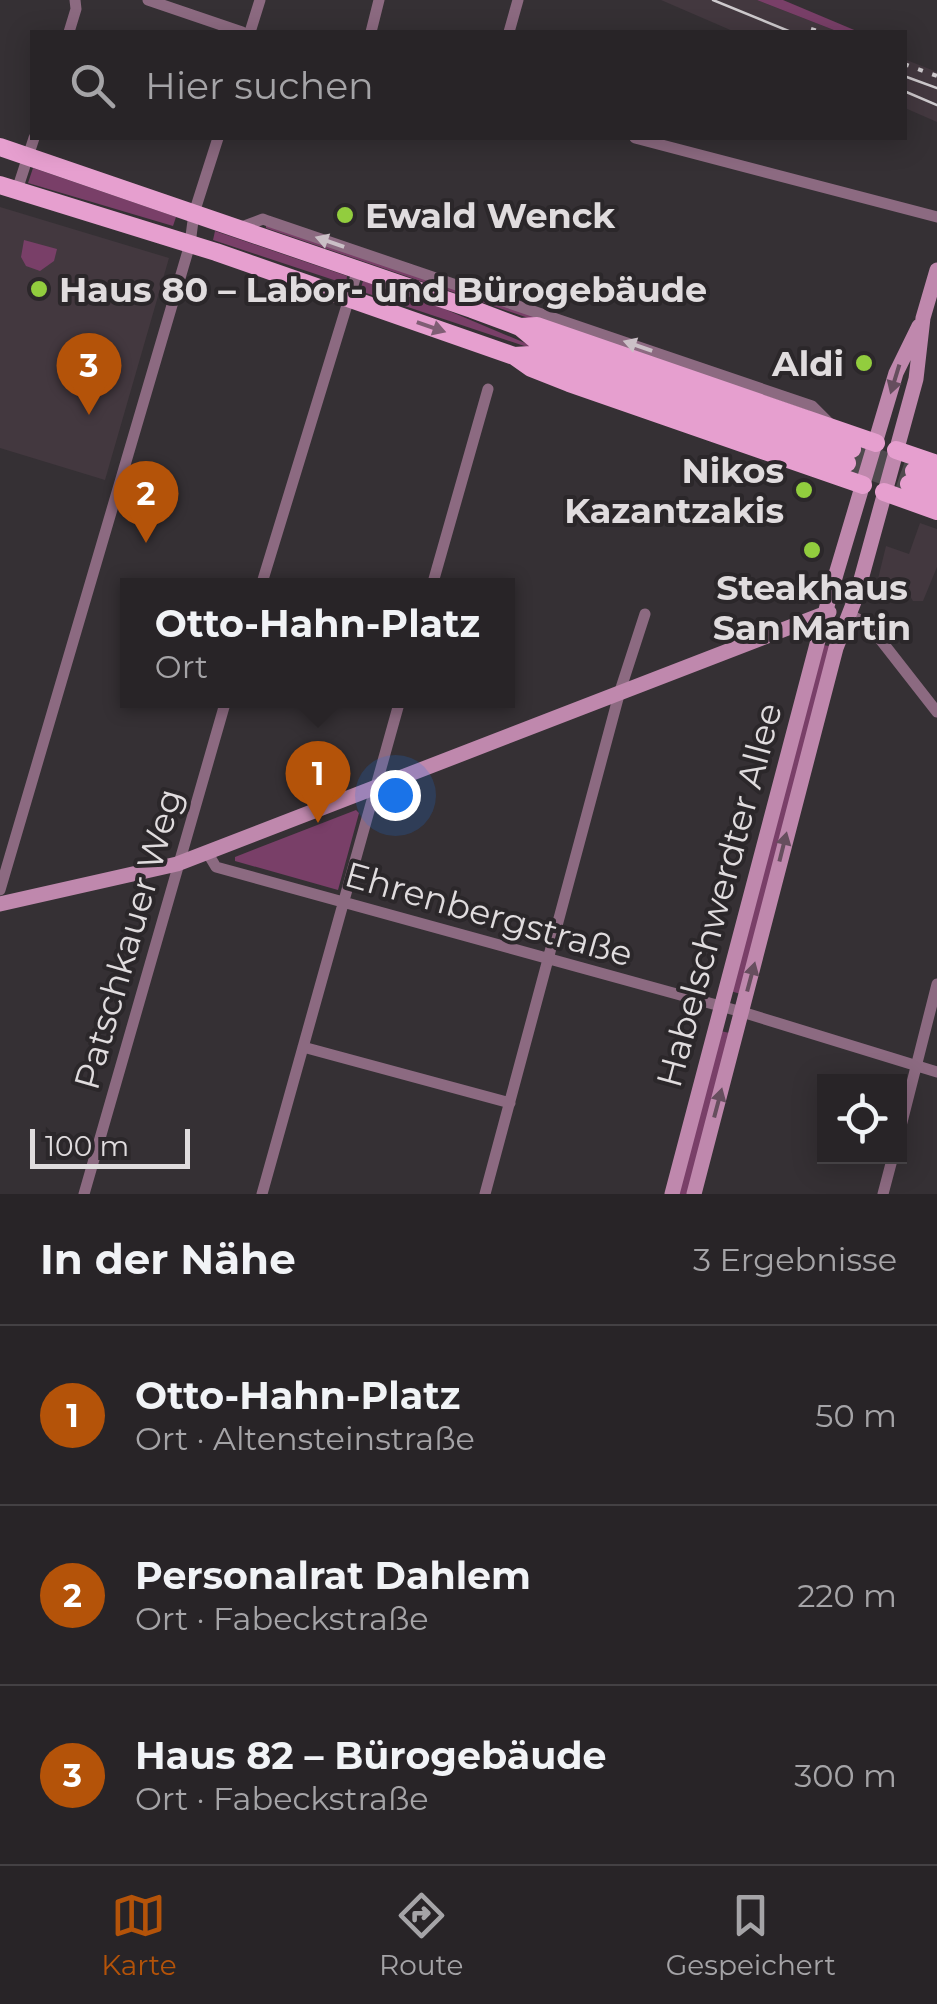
<!DOCTYPE html>
<html lang="de">
<meta charset="utf-8">
<style>
:root{--surface:#282427;--page:#343033;--text:#f1f3f6;--muted:#a5a4a7;--line:#444144;--accent:#b45309}
body{margin:0;font-family:Montserrat,sans-serif;background:var(--page);color:var(--text)}
.controls{position:absolute;right:30px;bottom:30px;display:grid;overflow:hidden;border-radius:0px;box-shadow:0 5px 25px #0003}
.controls button{width:90px;height:90px;display:grid;place-items:center;padding:0;border:0;border-bottom:2px solid var(--line);background:var(--surface);color:var(--text);font:50px sans-serif}
.scale{position:absolute;left:30px;bottom:25px;width:160px;box-sizing:border-box;padding-left:10px;border:5px solid #e0dcde;border-top:0;font-size:28px;line-height:35px;white-space:nowrap;color:#e0dcde;-webkit-text-stroke:8px #2b272a;paint-order:stroke}
.you{position:absolute;left:395px;top:795px;width:35px;height:35px;margin:-25px;border:8px solid #fff;border-radius:50%;background:#1a73e8;box-shadow:0 0 0 15px #1a73e833}
.badge{display:grid;place-items:center;width:65px;height:65px;border-radius:50%;background:var(--accent);color:#fff;font-size:32px;font-weight:700}
.pin{position:absolute;translate:-50% -82px;filter:drop-shadow(0 2px 5px #0008)}
.pin::after{content:'';position:absolute;top:52px;width:35px;height:30px;background:inherit;clip-path:polygon(0 0,100% 0,50% 100%)}
.popup{position:absolute;left:120px;top:578px;width:395px;height:130px;box-sizing:border-box;display:grid;place-content:center;border-radius:0px;background:var(--surface);filter:drop-shadow(0 2px 8px #0005);font-size:32px;white-space:nowrap;color:var(--muted)}
.popup b{font-size:38px;color:var(--text)}
.popup::after{content:'';position:absolute;left:50%;top:100%;margin-left:-20px;border:20px solid transparent;border-top-color:var(--surface)}
.list{margin:0;padding:0;list-style:none}
h2{display:flex;justify-content:space-between;align-items:center;height:130px;margin:0;padding:0 40px;font-size:42px}
h2 small{font-size:32px;font-weight:400;color:var(--muted)}
.list li{display:grid;grid-template-columns:65px 1fr auto;gap:30px;align-items:center;box-sizing:border-box;height:180px;padding:0 40px;border-top:2px solid var(--line)}
.list b{display:block;font-size:38px;white-space:nowrap}
.list p{margin:0;font-size:32px;white-space:nowrap;color:var(--muted)}
.list em{font-size:32px;font-style:normal;color:var(--muted)}
.icon{flex:none;width:55px;height:55px;fill:none;stroke:currentColor;stroke-width:2;stroke-linecap:round;stroke-linejoin:round}
.map{position:relative;flex:none;width:937px;height:1194px;overflow:hidden}
.search{position:absolute;background:var(--surface);box-shadow:0 5px 25px #0003;left:30px;right:30px;top:30px;height:110px;display:flex;align-items:center;gap:25px;box-sizing:border-box;padding:0 35px;border-radius:0px;color:var(--muted);font-size:38px}
.sheet{height:670px;background:var(--surface)}
nav{display:flex;justify-content:space-around;align-items:center;box-sizing:border-box;height:140px;border-top:2px solid var(--line);background:var(--surface);font-size:28px;color:var(--muted)}
nav a{display:grid;justify-items:center;gap:5px}
nav .on{color:var(--accent)}
.map>svg:first-child{display:block}
.built{fill:#43383f}
.grass{fill:#793f68}
.lines{fill:none;stroke-linecap:round;stroke-linejoin:round}
.primary-tunnel{stroke:#4f4a4e;stroke-width:18;stroke-dasharray:18 9;stroke-linecap:butt}
.minor{stroke:#8c6a81;stroke-width:11}
.secondary{stroke:#bf88ad;stroke-width:15}
.primary{stroke:#e69fcf;stroke-width:18}
.tram{stroke:#cecacd;stroke-width:2.5}
.rail{stroke:#cecacd;stroke-width:4;stroke-dasharray:5 10;stroke-linecap:butt}
.oneway{fill:#cbc0c7}
.oneway2{fill:#7f5d74}
.oneway3{fill:#664e5e}
.poi-dot{fill:#92cd3e;stroke:#2b272a;stroke-width:4}
.labels{text-anchor:middle;dominant-baseline:central;stroke-width:8;stroke-linejoin:round;paint-order:stroke}
.poi-label{font-size:35px;font-weight:bold;fill:#e0dcde;stroke:#2b272a;text-anchor:start}
.street-label{font-size:35px;fill:#e0dcde;stroke:#2b272a}
</style>
<div class="map">
<svg width="937" height="1194" viewBox="0 0 937 1194">
<rect width="100%" height="100%" fill="#353034"/>
<path class="built" d="M 661,0 L 757,0 L 839,32 L 735,32 Z
M 904,59 L 937,72 L 937,122 L 905,108 Z
M 0,207 L 169,258 L 105,480 L 0,448 Z
M 920,523 L 937,529 L 937,567 L 923,601 L 913,601 L 902,583 L 876,587 L 886,546 L 909,554 Z"/>
<path class="grass" d="M 757,0 L 783,0 L 859,32 L 839,32 Z
M 33,168 L 176,217 L 173,226 L 28,183 Z
M 266,224 L 568,327 L 566,331 L 266,228 Z
M 215,231 L 347,276 L 346,284 L 213,240 Z
M 24,240 L 57,249 L 54,261 L 40,271 L 26,266 L 21,257 Z
M 363,281 L 442,308 L 563,359 L 360,291 Z
M 822,645 L 830,646 L 741,994 L 730,991 Z
M 356,810 L 359,813 L 338,890 L 235,861 L 235,857 Z
M 720,1031 L 730,1033 L 689,1194 L 678,1194 Z"/>
<g class="lines">
<path class="primary-tunnel" d="M 852,449 L 914,471
M 847,463 L 909,484"/>
<path class="minor" d="M 148,0 L 242,32
M 69,32 L 76,9 L 75,0
M 250,32 L 260,0
M 371,32 L 379,0
M 509,32 L 518,0
M 635,138 L 937,217
M 17,190 L 34,138
M 239,228 L 263,219 L 268,221 L 812,406 L 829,423
M 261,586 L 358,269
M 432,586 L 488,389
M 849,614 L 869,625 L 937,712
M 207,852 L 216,867 L 742,1012 L 937,1072
M 0,890 L 190,244 L 194,213 L 218,138
M 303,1047 L 510,1103
M 900,1130 L 937,984
M 84,1194 L 226,700
M 262,1194 L 400,700
M 485,1194 L 620,691 L 645,614
M 883,1194 L 893,1156"/>
<path class="secondary" d="M 0,904 L 177,864 L 829,612
M 672,1194 L 831,591 L 896,373 L 919,326
M 694,1194 L 836,648 L 857,594 L 916,379 L 923,318 L 937,270"/>
<path class="primary" d="M 0,147 L 472,309 L 520,327 L 537,341 L 852,449
M 0,185 L 216,252 L 514,356 L 531,355 L 847,463
M 520,327 L 537,326 L 876,443
M 514,356 L 531,368 L 569,383 L 863,485
M 896,450 L 937,464
M 914,471 L 937,479
M 909,484 L 937,494
M 884,492 L 937,511"/>
<path class="tram" d="M 713,0 L 791,32
M 904,76 L 937,88
M 904,91 L 937,105"/>
<path class="rail" d="M 811,29 L 821,32
M 904,64 L 937,76"/>
</g>
<defs><path id="oneway-solid" d="M-6-.8H1V-3.2L6.5 0L1 3.2V.8H-6Z" transform="scale(2.5)"/></defs>
<g class="oneway">
<use href="#oneway-solid" transform="translate(330 242) rotate(-161)"/>
<use href="#oneway-solid" transform="translate(638 346) rotate(-161)"/>
</g>
<use class="oneway2" href="#oneway-solid" transform="translate(431 327) rotate(19)"/>
<g class="oneway3">
<use href="#oneway-solid" transform="translate(895 379) rotate(107)"/>
<use href="#oneway-solid" transform="translate(783 847) rotate(-76)"/>
<use href="#oneway-solid" transform="translate(751 977) rotate(-75)"/>
<use href="#oneway-solid" transform="translate(718 1103) rotate(-75)"/>
</g>
<g class="poi-dot">
<circle cx="345" cy="215" r="10"/>
<circle cx="39" cy="289" r="10"/>
<circle cx="864" cy="363" r="10"/>
<circle cx="804" cy="490" r="10"/>
<circle cx="812" cy="550" r="10"/>
</g>
<g class="labels">
<g class="poi-label">
<text x="365" y="215">Ewald Wenck</text>
<text x="59" y="289">Haus 80 – Labor- und Bürogebäude</text>
<text x="844" y="363" text-anchor="end">Aldi</text>
<text x="784" y="470" text-anchor="end">Nikos<tspan x="784" dy="40">Kazantzakis</tspan></text>
<text x="812" y="587" text-anchor="middle">Steakhaus<tspan x="812" dy="40">San Martin</tspan></text>
</g>
<g class="street-label">
<text transform="translate(719 895) rotate(-75)">Habelschwerdter Allee</text>
<text transform="translate(489 914) rotate(16)">Ehrenbergstraße</text>
<text transform="translate(128 939) rotate(-74)">Patschkauer Weg</text>
</g>
</g>
</svg>
<div class="controls">
<button><svg class="icon" aria-label="locate" viewBox="0 0 24 24"><circle cx="12" cy="12" r="6"/><path d="M12 2v4M12 18v4M2 12h4M18 12h4"/></svg></button>
</div>
<div class="scale">100 m</div>
<div class="you"></div>
<div class="pin badge" style="left:318px;top:823px">1</div>
<div class="popup"><b>Otto-Hahn-Platz</b>Ort</div>
<div class="pin badge" style="left:146px;top:543px">2</div>
<div class="pin badge" style="left:89px;top:415px">3</div>
<div class="search"><svg class="icon" aria-label="search" viewBox="0 0 24 24"><circle cx="10" cy="10" r="6"/><path d="M15 15l6 6"/></svg>Hier suchen</div>
</div>
<section class="sheet">
<h2>In der Nähe<small>3 Ergebnisse</small></h2>
<ul class="list">
<li><span class="badge">1</span><div><b>Otto-Hahn-Platz</b><p>Ort · Altensteinstraße</p></div><em>50 m</em></li>
<li><span class="badge">2</span><div><b>Personalrat Dahlem</b><p>Ort · Fabeckstraße</p></div><em>220 m</em></li>
<li><span class="badge">3</span><div><b>Haus 82 – Bürogebäude</b><p>Ort · Fabeckstraße</p></div><em>300 m</em></li>
</ul>
</section>
<nav>
<a class="on"><svg class="icon" aria-label="map" viewBox="0 0 24 24"><path d="M3 6l6-2 6 2 6-2v14l-6 2-6-2-6 2zM9 4v14M15 6v14"/></svg>Karte</a>
<a><svg class="icon" aria-label="directions" viewBox="0 0 24 24"><path d="M12 3l9 9-9 9-9-9zM9 14v-3h6M13 9l2 2-2 2"/></svg>Route</a>
<a><svg class="icon" aria-label="saved" viewBox="0 0 24 24"><path d="M7 4h10v16l-5-4-5 4z"/></svg>Gespeichert</a>
</nav>
